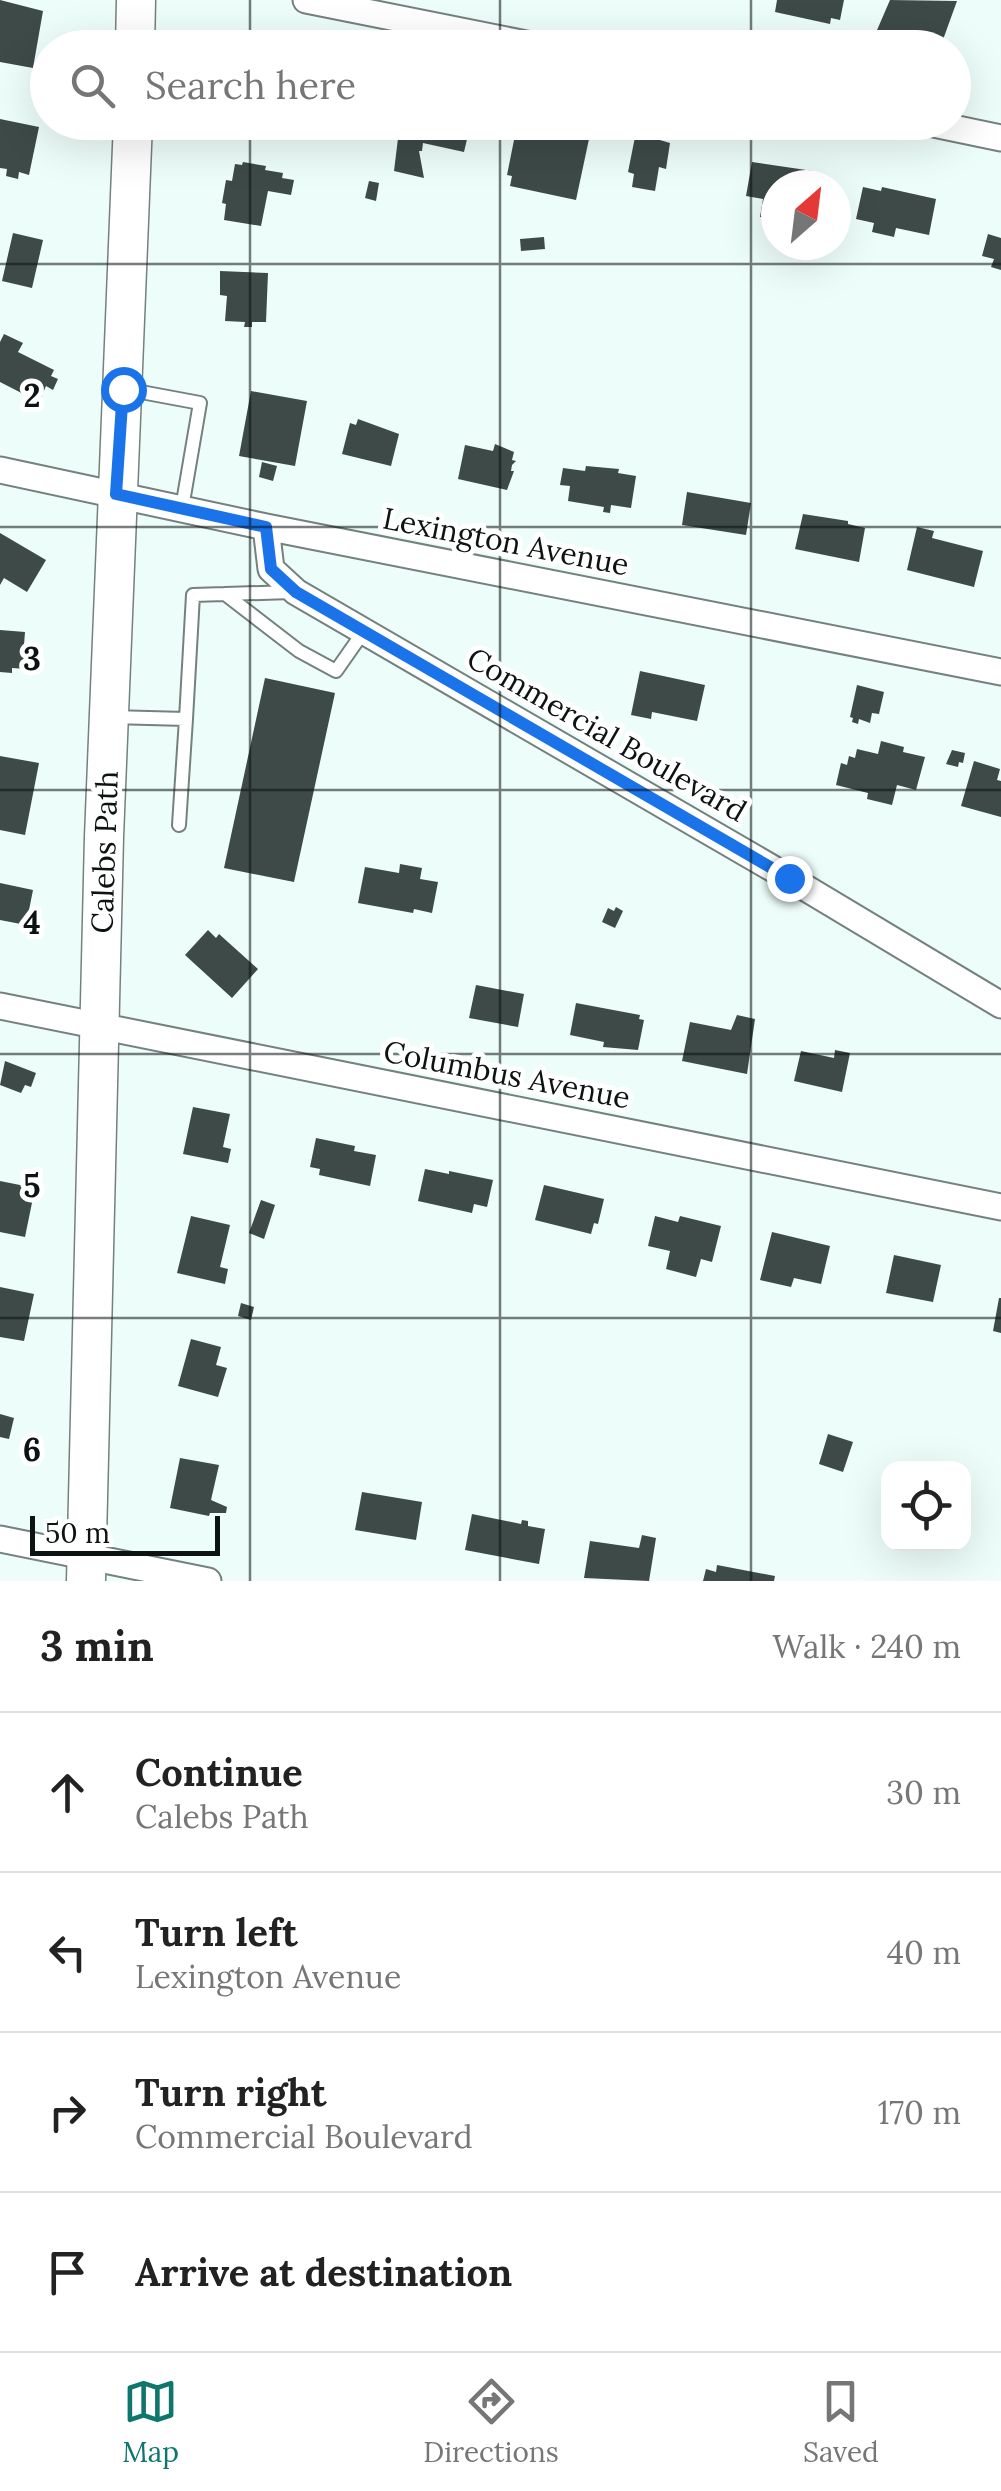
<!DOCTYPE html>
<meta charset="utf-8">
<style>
:root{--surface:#fff;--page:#f2f2f2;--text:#222;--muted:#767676;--line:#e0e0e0;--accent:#0f766e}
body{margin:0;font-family:Lora,serif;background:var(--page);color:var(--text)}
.controls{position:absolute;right:30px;bottom:30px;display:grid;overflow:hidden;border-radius:20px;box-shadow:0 10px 40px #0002}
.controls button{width:90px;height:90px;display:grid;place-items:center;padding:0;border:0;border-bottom:2px solid var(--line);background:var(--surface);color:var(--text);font:50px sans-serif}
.compass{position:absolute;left:761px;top:170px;width:90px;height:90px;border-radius:50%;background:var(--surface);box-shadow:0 10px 40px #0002;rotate:28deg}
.scale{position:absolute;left:30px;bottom:25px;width:190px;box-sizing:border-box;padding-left:10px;border:5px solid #0d1312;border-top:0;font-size:28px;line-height:35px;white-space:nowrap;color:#0d1312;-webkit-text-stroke:8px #fff;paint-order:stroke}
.stop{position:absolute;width:30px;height:30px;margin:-22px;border:8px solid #1a73e8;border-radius:50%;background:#fff}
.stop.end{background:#1a73e8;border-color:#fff;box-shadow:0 2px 10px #0008}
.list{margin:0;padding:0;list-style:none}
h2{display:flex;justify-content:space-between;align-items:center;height:130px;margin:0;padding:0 40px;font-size:42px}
h2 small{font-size:32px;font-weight:400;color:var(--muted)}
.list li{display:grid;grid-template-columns:65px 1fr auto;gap:30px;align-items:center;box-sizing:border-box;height:160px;padding:0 40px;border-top:2px solid var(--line)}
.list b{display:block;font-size:38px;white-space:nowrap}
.list p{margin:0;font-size:32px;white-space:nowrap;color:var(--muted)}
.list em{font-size:32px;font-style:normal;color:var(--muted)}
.icon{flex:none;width:55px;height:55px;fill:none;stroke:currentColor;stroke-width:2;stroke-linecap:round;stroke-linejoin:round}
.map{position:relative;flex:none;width:1001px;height:1581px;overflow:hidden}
.search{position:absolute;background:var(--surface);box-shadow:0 10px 40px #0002;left:30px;right:30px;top:30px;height:110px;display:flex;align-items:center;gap:25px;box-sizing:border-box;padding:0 35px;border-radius:55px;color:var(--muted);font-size:38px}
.sheet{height:770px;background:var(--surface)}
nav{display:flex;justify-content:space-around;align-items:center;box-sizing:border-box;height:140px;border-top:2px solid var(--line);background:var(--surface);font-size:28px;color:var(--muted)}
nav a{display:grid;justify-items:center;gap:5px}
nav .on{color:var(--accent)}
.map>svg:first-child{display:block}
.building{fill:#3d4a48}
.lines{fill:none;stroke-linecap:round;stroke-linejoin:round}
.lane-casing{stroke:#73817f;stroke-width:16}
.street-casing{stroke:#73817f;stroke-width:29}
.secondary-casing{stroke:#73817f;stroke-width:41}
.lane{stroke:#fff;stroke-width:12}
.street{stroke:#fff;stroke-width:25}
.secondary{stroke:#fff;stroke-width:38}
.route{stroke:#1a73e8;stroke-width:12}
.grid{fill:none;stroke:#0d1312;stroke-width:2.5;stroke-opacity:0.55}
.labels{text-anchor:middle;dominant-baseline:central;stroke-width:10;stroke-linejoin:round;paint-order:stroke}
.street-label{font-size:30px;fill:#0d1312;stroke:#fff}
.grid-label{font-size:32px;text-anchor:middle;font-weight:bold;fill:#0d1312;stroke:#fff;stroke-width:10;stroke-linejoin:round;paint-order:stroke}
</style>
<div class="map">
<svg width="1001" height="1581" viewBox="0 0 1001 1581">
<rect width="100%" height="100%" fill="#edfdfa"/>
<path class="building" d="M 0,0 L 43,11 L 33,68 L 0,62 Z
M 777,0 L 844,0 L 840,20 L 831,18 L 830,24 L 775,12 Z
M 890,0 L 957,1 L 940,48 L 907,35 L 902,48 L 871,44 Z
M 0,119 L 39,127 L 29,175 L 19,172 L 18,179 L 6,176 L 7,169 L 0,168 Z
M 400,122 L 471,122 L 464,152 L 423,143 L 422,151 L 419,151 L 424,178 L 394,171 Z
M 516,130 L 542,136 L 544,131 L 570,140 L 571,135 L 589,139 L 576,200 L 510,186 L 512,176 L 507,175 Z
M 643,135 L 670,143 L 666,169 L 659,167 L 655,191 L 632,187 L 634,174 L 628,172 L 635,137 L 642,139 Z
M 243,162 L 266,166 L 265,170 L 283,173 L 282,178 L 294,180 L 291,195 L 268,191 L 261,226 L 224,220 L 226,204 L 222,203 L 226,180 L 232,181 L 235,164 L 242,165 Z
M 752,162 L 813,171 L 810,185 L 776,185 L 776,221 L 773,225 L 764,223 L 765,218 L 760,217 L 763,199 L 746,196 Z
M 369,181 L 379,183 L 376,201 L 365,198 Z
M 863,187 L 881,191 L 882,187 L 936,199 L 929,235 L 896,228 L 894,237 L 872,232 L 874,223 L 856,219 Z
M 13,233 L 43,240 L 32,288 L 2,281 Z
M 988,234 L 1001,238 L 1001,270 L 991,267 L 994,259 L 982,256 Z
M 544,237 L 545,249 L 521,251 L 520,239 Z
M 220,271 L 268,273 L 266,322 L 252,322 L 252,327 L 244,327 L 245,322 L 225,321 L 227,296 L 220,295 Z
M 4,334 L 23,343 L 18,352 L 54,370 L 51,376 L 58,379 L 53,390 L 46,386 L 39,402 L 0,382 L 0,342 Z
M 251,391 L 307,401 L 295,466 L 239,456 Z
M 358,419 L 399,434 L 391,466 L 342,454 L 350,423 L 356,425 Z
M 495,444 L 514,452 L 512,460 L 516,461 L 512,465 L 511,471 L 514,471 L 507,490 L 458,479 L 465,445 L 493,451 Z
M 262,462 L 277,466 L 273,481 L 259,477 Z
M 586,466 L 619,469 L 618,473 L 636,476 L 631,508 L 611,505 L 610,513 L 603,512 L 604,507 L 568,501 L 570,486 L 560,485 L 563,468 L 585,471 Z
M 687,492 L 751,503 L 746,535 L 682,525 Z
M 803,514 L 848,521 L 848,524 L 865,528 L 859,562 L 795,549 Z
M 917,527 L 934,531 L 932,538 L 983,551 L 974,587 L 907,570 Z
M 0,533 L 46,560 L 27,592 L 4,578 L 0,585 Z
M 0,630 L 25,632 L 24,645 L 29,645 L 27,669 L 12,668 L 12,673 L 0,672 Z
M 640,671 L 705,685 L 697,721 L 652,712 L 651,719 L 631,715 Z
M 265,678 L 335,693 L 294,882 L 224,868 Z
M 857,685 L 884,692 L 879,714 L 872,713 L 870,723 L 859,719 L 858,724 L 852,722 L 853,718 L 850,717 Z
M 881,741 L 904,747 L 903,752 L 925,757 L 916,790 L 897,785 L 892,805 L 867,799 L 868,793 L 836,785 L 841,763 L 847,765 L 849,756 L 855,758 L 857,749 L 878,754 Z
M 952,750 L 965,753 L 963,763 L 959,762 L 958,767 L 946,764 Z
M 0,756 L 39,763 L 25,835 L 0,830 Z
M 974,761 L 1000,769 L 997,780 L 1001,781 L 1001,817 L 961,806 Z
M 400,864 L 422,868 L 420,879 L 438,882 L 432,913 L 414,909 L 413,913 L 358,903 L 365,867 L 399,873 Z
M 0,883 L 33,890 L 26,925 L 0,920 Z
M 616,907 L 623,911 L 615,928 L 602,922 L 608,908 L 614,911 Z
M 208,930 L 216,938 L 219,934 L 258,969 L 232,998 L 185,955 Z
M 476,985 L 524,994 L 518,1027 L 469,1018 Z
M 576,1003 L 640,1015 L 639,1019 L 644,1020 L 638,1050 L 603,1047 L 604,1042 L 570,1035 Z
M 737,1015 L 755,1019 L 747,1074 L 682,1061 L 690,1022 L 731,1030 Z
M 835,1050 L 850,1053 L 842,1092 L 794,1081 L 801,1051 L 834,1058 Z
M 5,1061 L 36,1073 L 31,1087 L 25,1085 L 21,1093 L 0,1085 Z
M 193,1107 L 230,1114 L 223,1147 L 231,1149 L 228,1163 L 183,1154 Z
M 316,1138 L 355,1146 L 354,1151 L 376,1155 L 370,1186 L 319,1175 L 320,1169 L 310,1167 Z
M 425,1169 L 449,1174 L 449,1171 L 493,1180 L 487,1207 L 474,1204 L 472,1213 L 418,1201 Z
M 0,1181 L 35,1188 L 25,1237 L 0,1232 Z
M 544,1185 L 604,1199 L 598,1224 L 594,1223 L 591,1234 L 535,1220 Z
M 261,1200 L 275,1205 L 264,1239 L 249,1233 Z
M 191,1216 L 230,1225 L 220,1267 L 228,1269 L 225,1284 L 177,1273 Z
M 655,1216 L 678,1222 L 680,1216 L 721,1226 L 712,1262 L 701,1259 L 696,1277 L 666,1269 L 670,1251 L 648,1246 Z
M 772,1232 L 830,1246 L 821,1284 L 794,1278 L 791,1287 L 760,1280 Z
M 894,1255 L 941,1265 L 933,1302 L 886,1293 Z
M 0,1287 L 34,1294 L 24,1341 L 0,1337 Z
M 999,1298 L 1001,1298 L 1001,1333 L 993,1331 Z
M 241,1303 L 254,1307 L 251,1320 L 238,1316 Z
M 191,1339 L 221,1347 L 216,1365 L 227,1368 L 218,1397 L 178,1386 Z
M 0,1414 L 14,1418 L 9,1439 L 0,1437 Z
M 828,1434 L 853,1442 L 843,1472 L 819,1464 Z
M 180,1458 L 219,1465 L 211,1500 L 227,1507 L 226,1513 L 210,1513 L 209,1516 L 170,1508 Z
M 362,1492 L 422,1502 L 416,1540 L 355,1530 Z
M 472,1514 L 521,1524 L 522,1520 L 528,1521 L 528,1526 L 545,1529 L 539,1564 L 465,1550 Z
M 642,1535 L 656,1538 L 649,1581 L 584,1578 L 590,1541 L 639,1548 Z
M 717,1565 L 775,1576 L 774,1581 L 703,1581 L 706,1569 L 716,1572 Z"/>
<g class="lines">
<g class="lane-casing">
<path id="lane" d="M 125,389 L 200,403 L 182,508
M 225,594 L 299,651 L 336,671 L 364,631
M 111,717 L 186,719 L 193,595 L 292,592
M 179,825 L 186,719"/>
</g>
<g class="street-casing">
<path id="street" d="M 306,0 L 546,48
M 924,122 L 1001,138
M 0,470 L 266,527 L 1001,672
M 266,527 L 271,569 L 296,592 L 789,878 L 1001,1005
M 0,1006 L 1001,1207
M 0,1539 L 208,1581"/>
</g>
<g class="secondary-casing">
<path id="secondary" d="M 135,48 L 136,0
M 86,1581 L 104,837 L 133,122"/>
</g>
<use href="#lane" class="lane"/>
<use href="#street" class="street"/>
<use href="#secondary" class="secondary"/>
</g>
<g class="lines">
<path class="route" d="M 123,389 L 116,494 L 266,527 L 271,569 L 296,592 L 789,878"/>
</g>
<path class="grid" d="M 250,0 L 250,48M 500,0 L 500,48M 751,0 L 751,48M 250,122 L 250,1581M 500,122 L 500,1581M 751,122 L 751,1581M 0,264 L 1001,264M 0,527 L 1001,527M 0,790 L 1001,790M 0,1054 L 1001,1054M 0,1318 L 1001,1318"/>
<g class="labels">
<g class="street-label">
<text transform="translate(506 541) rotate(11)">Lexington Avenue</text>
<text transform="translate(607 734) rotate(30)">Commercial Boulevard</text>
<text transform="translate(104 852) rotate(-88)">Calebs Path</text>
<text transform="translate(507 1074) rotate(11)">Columbus Avenue</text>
</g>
</g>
<g class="grid-label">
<text x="32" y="407">2</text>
<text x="32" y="670">3</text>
<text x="32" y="934">4</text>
<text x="32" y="1197">5</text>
<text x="32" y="1461">6</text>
</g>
</svg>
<div class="controls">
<button><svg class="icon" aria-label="locate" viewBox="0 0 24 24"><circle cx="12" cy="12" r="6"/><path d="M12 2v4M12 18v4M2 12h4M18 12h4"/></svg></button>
</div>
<svg class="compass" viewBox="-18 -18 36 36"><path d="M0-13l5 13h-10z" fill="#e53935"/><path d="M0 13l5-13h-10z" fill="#767676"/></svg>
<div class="scale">50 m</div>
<div class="stop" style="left:123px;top:389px"></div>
<div class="stop end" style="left:789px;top:878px"></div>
<div class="search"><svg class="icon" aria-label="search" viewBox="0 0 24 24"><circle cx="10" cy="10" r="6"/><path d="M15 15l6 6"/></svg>Search here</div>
</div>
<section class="sheet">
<h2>3 min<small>Walk · 240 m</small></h2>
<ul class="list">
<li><svg class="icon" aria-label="ahead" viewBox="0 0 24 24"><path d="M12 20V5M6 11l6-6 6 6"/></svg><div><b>Continue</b><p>Calebs Path</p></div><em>30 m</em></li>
<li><svg class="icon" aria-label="left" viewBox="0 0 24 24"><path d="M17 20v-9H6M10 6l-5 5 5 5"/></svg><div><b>Turn left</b><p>Lexington Avenue</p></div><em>40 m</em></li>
<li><svg class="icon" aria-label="right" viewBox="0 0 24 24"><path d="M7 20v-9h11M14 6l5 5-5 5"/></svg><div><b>Turn right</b><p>Commercial Boulevard</p></div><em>170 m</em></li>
<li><svg class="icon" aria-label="arrive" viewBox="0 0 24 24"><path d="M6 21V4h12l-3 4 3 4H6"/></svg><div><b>Arrive at destination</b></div></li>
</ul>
</section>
<nav>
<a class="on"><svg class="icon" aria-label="map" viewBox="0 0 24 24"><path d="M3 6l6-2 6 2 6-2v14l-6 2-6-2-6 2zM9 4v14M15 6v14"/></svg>Map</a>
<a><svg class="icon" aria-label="directions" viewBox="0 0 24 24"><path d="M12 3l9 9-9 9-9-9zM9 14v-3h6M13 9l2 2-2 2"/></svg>Directions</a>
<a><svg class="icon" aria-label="saved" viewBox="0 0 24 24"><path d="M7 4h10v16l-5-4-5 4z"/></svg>Saved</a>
</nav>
